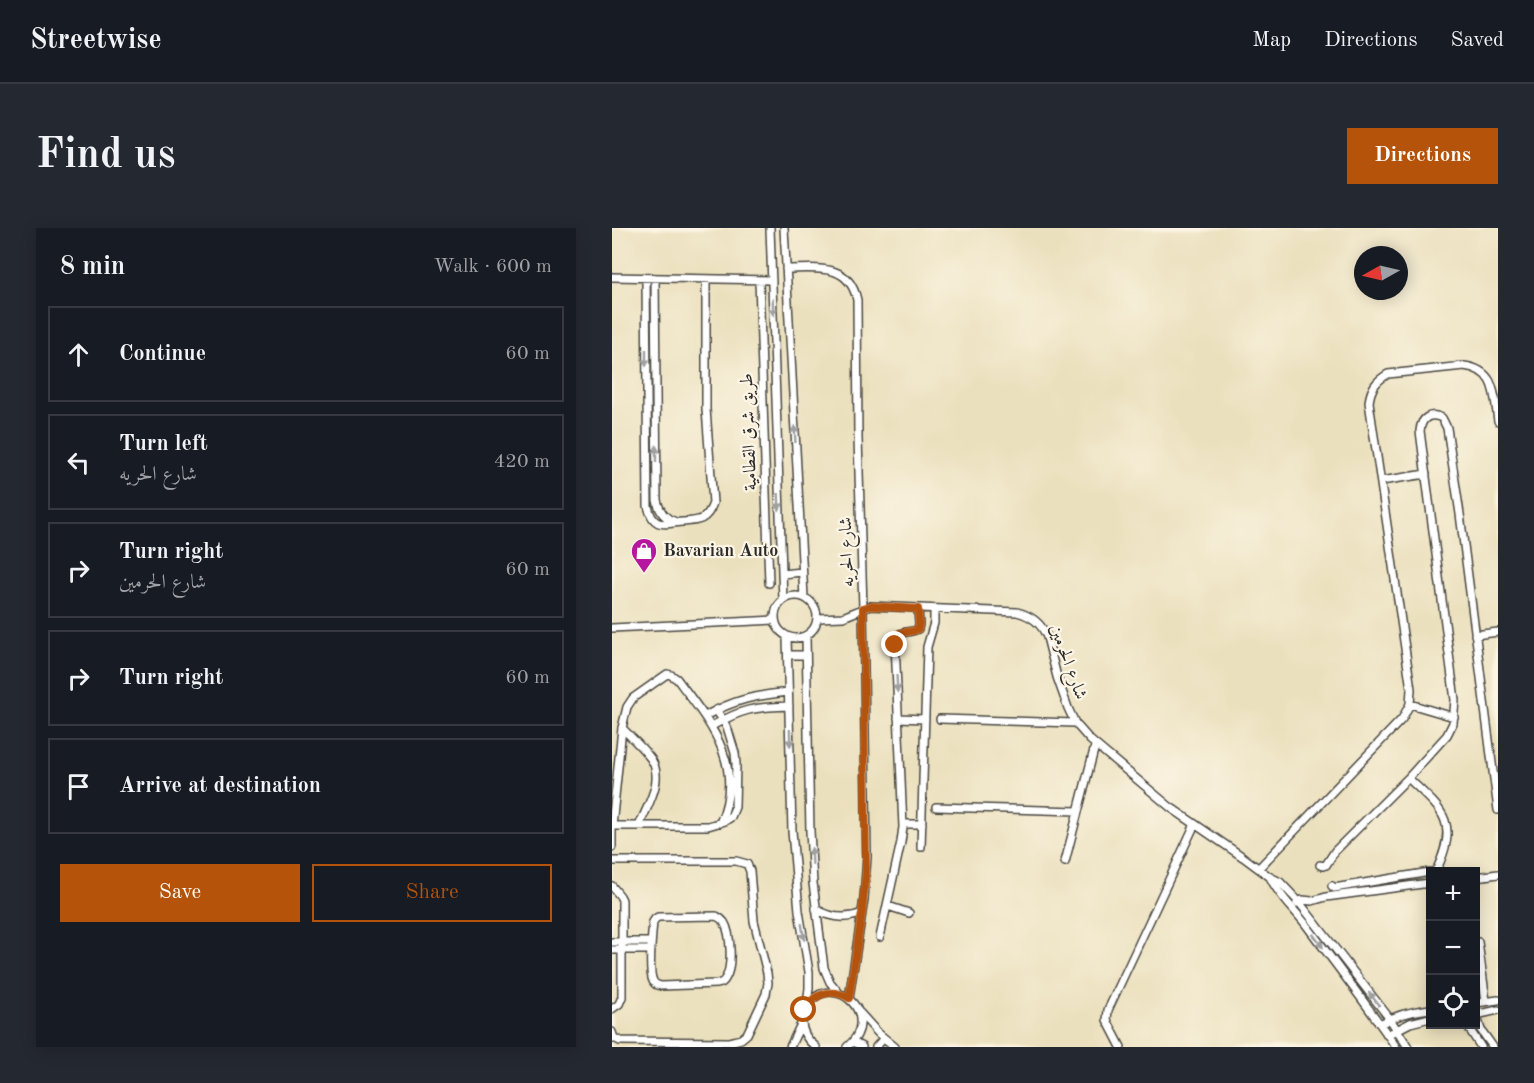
<!DOCTYPE html>
<meta charset="utf-8">
<style>
:root{--surface:#171b24;--page:#242831;--text:#f1f3f6;--muted:#9ea1a6;--line:#363941;--accent:#b45309}
body{margin:0;font-family:"Old Standard TT",Amiri,serif;background:var(--page);color:var(--text)}
.controls{position:absolute;right:18px;bottom:18px;display:grid;overflow:hidden;border-radius:0px;box-shadow:0 3px 15px #0003}
.controls button{width:54px;height:54px;display:grid;place-items:center;padding:0;border:0;border-bottom:2px solid var(--line);background:var(--surface);color:var(--text);font:30px sans-serif}
.compass{position:absolute;left:742px;top:18px;width:54px;height:54px;border-radius:50%;background:var(--surface);box-shadow:0 3px 15px #0003;rotate:262deg}
.stop{position:absolute;width:18px;height:18px;margin:-14px;border:4px solid #b45309;border-radius:50%;background:#fff}
.stop.end{background:#b45309;border-color:#fff;box-shadow:0 2px 6px #0008}
.list{margin:0;padding:0;list-style:none}
h2{display:flex;justify-content:space-between;align-items:center;height:78px;margin:0;padding:0 24px;font-size:26px}
h2 small{font-size:20px;font-weight:400;color:var(--muted)}
.list li{display:grid;grid-template-columns:39px 1fr auto;gap:18px;align-items:center;box-sizing:border-box;height:96px;margin:0 12px 12px;padding:0 12px;border:2px solid var(--line);border-radius:0px}
.list b{display:block;font-size:22px;white-space:nowrap}
.list p{margin:0;font-size:20px;white-space:nowrap;color:var(--muted)}
.list em{font-size:20px;font-style:normal;color:var(--muted)}
.actions{display:flex;gap:12px;padding:18px 24px}
.actions a{flex:1;padding:14px 0;border:2px solid var(--accent);border-radius:0px;text-align:center;font-size:21px;color:var(--accent)}
.actions .main{background:var(--accent);color:#fff}
.icon{flex:none;width:33px;height:33px;fill:none;stroke:currentColor;stroke-width:2;stroke-linecap:round;stroke-linejoin:round}
.map{position:relative;flex:none;width:886px;height:819px;overflow:hidden;border-radius:0px}
header{display:flex;align-items:center;gap:36px;box-sizing:border-box;height:84px;padding:0 30px;background:var(--surface);border-bottom:2px solid var(--line)}
header strong{font-size:28px}
nav{display:flex;gap:33px;margin-inline-start:auto;font-size:21px}
.intro{display:flex;align-items:center;justify-content:space-between;box-sizing:border-box;height:144px;padding:0 36px}
h1{margin:0;font-size:42px}
.button{padding:15px 27px;border-radius:0px;background:var(--accent);color:#fff;font-size:21px;font-weight:700}
main{display:flex;gap:36px;padding:0 36px}
aside{flex:1;background:var(--surface);border-radius:0px;box-shadow:0 3px 15px #0003}
.map>svg:first-child{display:block}
.lines{fill:none;stroke-linecap:round;stroke-linejoin:round}
.street-casing{stroke:#484641;stroke-width:10}
.street{stroke:#fff;stroke-width:7}
.oneway{fill:#a0a0a0}
.route{stroke:#b45309;stroke-width:8}
.labels{text-anchor:middle;dominant-baseline:central;stroke-width:4.5;stroke-linejoin:round;paint-order:stroke}
.street-label{font-size:18px;fill:#2b2b2b;stroke:#fcf5e5}
.poi-label{font-size:18px;font-weight:bold;fill:#2b2b2b;stroke:#fcf5e5;text-anchor:start}
</style>
<header>
<strong>Streetwise</strong>
<nav><a>Map</a><a>Directions</a><a>Saved</a></nav>
</header>
<div class="intro"><h1>Find us</h1><a class="button">Directions</a></div>
<main>
<aside>
<h2>8 min<small>Walk · 600 m</small></h2>
<ul class="list">
<li><svg class="icon" aria-label="ahead" viewBox="0 0 24 24"><path d="M12 20V5M6 11l6-6 6 6"/></svg><div><b>Continue</b></div><em>60 m</em></li>
<li><svg class="icon" aria-label="left" viewBox="0 0 24 24"><path d="M17 20v-9H6M10 6l-5 5 5 5"/></svg><div><b>Turn left</b><p>شارع الحريه</p></div><em>420 m</em></li>
<li><svg class="icon" aria-label="right" viewBox="0 0 24 24"><path d="M7 20v-9h11M14 6l5 5-5 5"/></svg><div><b>Turn right</b><p>شارع الحرمين</p></div><em>60 m</em></li>
<li><svg class="icon" aria-label="right" viewBox="0 0 24 24"><path d="M7 20v-9h11M14 6l5 5-5 5"/></svg><div><b>Turn right</b></div><em>60 m</em></li>
<li><svg class="icon" aria-label="arrive" viewBox="0 0 24 24"><path d="M6 21V4h12l-3 4 3 4H6"/></svg><div><b>Arrive at destination</b></div></li>
</ul>
<div class="actions"><a class="main">Save</a><a>Share</a></div>
</aside>
<div class="map">
<svg width="886" height="819" viewBox="0 0 886 819">
<rect width="100%" height="100%" fill="#fcf5e5"/>
<filter id="ink" filterUnits="userSpaceOnUse"><feTurbulence type="fractalNoise" baseFrequency=".0167" numOctaves="2"/><feDisplacementMap in="SourceGraphic" scale="12" xChannelSelector="R" yChannelSelector="G"/><feConvolveMatrix kernelMatrix="1 2 1 2 8 2 1 2 1" color-interpolation-filters="sRGB"/></filter>
<filter id="wash" filterUnits="userSpaceOnUse"><feTurbulence type="fractalNoise" baseFrequency=".008" numOctaves="4" result="noise"/><feDisplacementMap in="SourceGraphic" scale="24" xChannelSelector="R" yChannelSelector="G"/><feGaussianBlur stdDeviation="1.35" result="paint"/><feColorMatrix in="noise" values="0 0 0 0 0 0 0 0 0 0 0 0 0 0 0 0 0 1.4 0 .05"/><feComposite in="paint" operator="in"/></filter>
<g filter="url(#wash)">
<rect width="100%" height="100%" fill="#ebe0bd"/>
</g>
<g filter="url(#ink)">
<g class="lines">
<g class="street-casing">
<path id="street" d="M 158,0 L 171,372
M 172,0 L 192,369
M 174,41 C 204,41 237,34 245,72 L 246,210 L 251,380 L 255,629 L 252,671 L 237,770
M 0,49 L 160,52
M 34,50 L 36,278 C 41,301 52,296 70,294 C 86,293 95,293 101,275 L 94,181 L 94,51
M 43,50 L 45,272 C 47,283 53,291 64,294
M 147,52 L 157,355
M 769,253 L 814,246
M 170,346 L 190,344
M163 389a21 21 0 1 1 42 0a21 21 0 1 1-42 0Z
M 206,390 L 231,389 L 258,378 L 405,384 C 420,388 429,395 435,409 L 445,449 L 456,480 L 463,495 L 478,512 L 558,579 L 631,629 L 658,649 L 668,654 L 687,674 L 778,791 L 796,819
M 0,400 L 163,392
M 863,407 L 886,404
M 175,409 L 180,603 L 187,683 L 197,744 L 197,760 L 195,777
M 194,409 L 198,603 L 201,655 L 212,740 L 218,754 L 227,765
M 176,427 L 194,427
M 798,476 L 842,489
M 93,488 C 124,471 142,468 176,464
M 286,490 L 313,491
M 328,491 L 463,495
M 100,498 C 130,481 142,479 177,478
M 10,500 C 20,510 31,520 39,531 C 53,552 35,578 27,598
M 796,550 C 831,583 847,593 825,641 L 822,644
M 324,579 L 466,583
M 291,596 L 310,596
M 0,598 L 96,598 L 113,593 L 119,589 L 123,579 L 124,536 L 123,525 L 116,502 L 111,492 L 104,482
M 0,619 L 0,598 L 10,500 L 15,479 L 21,470 L 55,446 L 59,447 L 65,451 C 98,495 134,537 108,595
M 309,619 L 315,419 L 322,395 L 322,381
M 0,633 L 124,633 L 135,636 L 138,643 L 142,693 L 155,745 L 156,755 L 154,766 L 135,806 L 129,811 L 117,814 L 8,813 L 2,810 L 0,804
M 453,634 L 483,518
M 708,637 L 711,638 L 714,637 L 723,623 L 796,550 L 835,507 L 841,495 L 843,472 L 808,203 C 809,190 818,184 830,190 L 835,200 L 848,286 L 886,582
M 647,640 L 790,491 L 798,476 L 799,461 L 757,174 C 759,160 764,153 776,146 L 852,138 C 884,142 882,166 886,193
M 658,649 C 666,667 683,682 695,698 C 725,738 756,778 784,819
M 864,649 L 886,646
M 0,658 L 8,668 L 10,672 L 10,769 L 7,776 L 0,781
M 720,658 L 722,660 L 818,644
M 685,675 L 690,672 L 700,673 L 714,669 L 818,655
M 276,678 L 297,685
M 204,681 C 219,690 234,692 250,685
M 104,688 C 108,690 109,690 112,694 C 119,705 121,740 113,751 C 111,755 109,755 105,756 L 49,758 C 45,757 43,757 41,753 C 36,744 40,705 41,694 L 43,691 L 46,689 Z
M 268,709 L 289,614 L 291,599 L 283,414 C 286,401 297,406 306,401 L 307,396 L 306,381
M 0,714 L 39,714
M 866,714 L 874,773
M 0,722 L 39,722
M 864,775 L 886,772
M 248,785 L 266,805 L 283,819
M 864,786 L 869,802 L 881,819
M 864,787 L 886,782
M 768,796 C 784,787 800,783 818,781
M 854,796 L 869,819
M 775,807 L 798,795 L 818,790
M 241,814 L 250,819
M 178,819 L 190,794
M 204,819 C 195,812 189,803 190,791 C 191,784 193,779 198,774 C 225,744 271,789 235,819
M 264,819 L 272,810
M 509,819 L 495,792 L 496,782 L 583,596"/>
</g>
<use href="#street" class="street"/>
</g>
<defs><path id="oneway-solid" d="M-6-.8H1V-3.2L6.5 0L1 3.2V.8H-6Z" transform="scale(1.5)"/></defs>
<g class="oneway">
<use href="#oneway-solid" transform="translate(161 79) rotate(88)"/>
<use href="#oneway-solid" transform="translate(34 130) rotate(90)"/>
<use href="#oneway-solid" transform="translate(183 206) rotate(-93)"/>
<use href="#oneway-solid" transform="translate(44 226) rotate(-90)"/>
<use href="#oneway-solid" transform="translate(167 274) rotate(88)"/>
<use href="#oneway-solid" transform="translate(285 456) rotate(87)"/>
<use href="#oneway-solid" transform="translate(178 510) rotate(89)"/>
<use href="#oneway-solid" transform="translate(200 628) rotate(-93)"/>
<use href="#oneway-solid" transform="translate(191 704) rotate(81)"/>
<use href="#oneway-solid" transform="translate(706 713) rotate(53)"/>
<use href="#oneway-solid" transform="translate(762 771) rotate(-128)"/>
</g>
</g>
<g class="lines" filter="url(#ink)">
<path class="route" d="M 192,782 C 202,765 220,760 237,770 L 250,685 L 254,643 L 251,380 L 258,378 L 306,381 L 307,396 L 306,401 L 301,403 L 288,405 L 283,411 L 283,417"/>
</g>
<defs>
<g id="shop-pin" transform="scale(1.35)"><path d="M0 17L-7.5 6A9.5 9.5 0 1 1 7.5 6Z" fill="#b5179e" stroke="#fcf5e5"/><path d="M-5-2.5h2.3a2.7 3.5 0 0 1 5.4 0H5L5.5 6h-11ZM-1.5-2.5h3a1.5 2.3 0 0 0-3 0Z" fill="#fff"/></g>
</defs>
<g fill-rule="evenodd">
<use href="#shop-pin" x="32" y="323"/>
</g>
<g class="labels">
<g class="street-label">
<text transform="translate(137 204) rotate(-92)">طريق شرق القطامية</text>
<text transform="translate(235 324) rotate(-92)">شارع الحريه</text>
<text transform="translate(456 434) rotate(70)">شارع الحرمين</text>
</g>
<g class="poi-label">
<text x="51" y="323">Bavarian Auto</text>
</g>
</g>
</svg>
<div class="controls">
<button>+</button>
<button>−</button>
<button><svg class="icon" aria-label="locate" viewBox="0 0 24 24"><circle cx="12" cy="12" r="6"/><path d="M12 2v4M12 18v4M2 12h4M18 12h4"/></svg></button>
</div>
<svg class="compass" viewBox="-18 -18 36 36"><path d="M0-13l5 13h-10z" fill="#e53935"/><path d="M0 13l5-13h-10z" fill="#9ea1a6"/></svg>
<div class="stop" style="left:192px;top:782px"></div>
<div class="stop end" style="left:283px;top:417px"></div>
</div>
</main>
